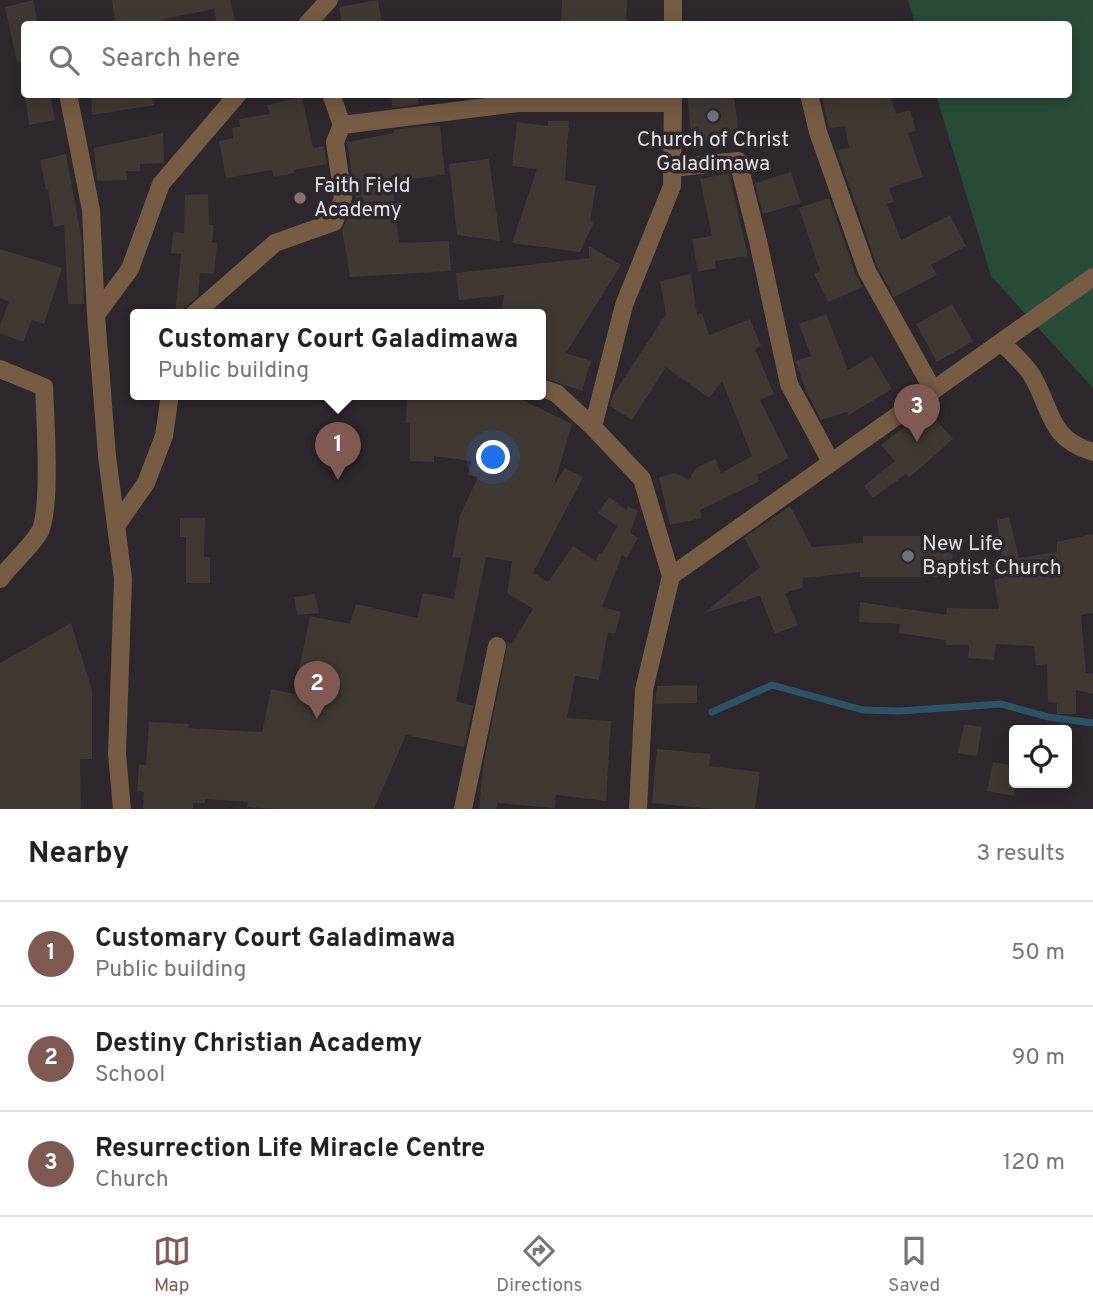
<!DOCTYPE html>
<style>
:root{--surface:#fff;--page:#f6f6f6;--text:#202124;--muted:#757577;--line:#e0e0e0;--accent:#7f5952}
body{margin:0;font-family:Overpass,sans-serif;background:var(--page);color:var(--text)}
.controls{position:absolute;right:21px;bottom:21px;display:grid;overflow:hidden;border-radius:7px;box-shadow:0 4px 18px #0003}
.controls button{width:63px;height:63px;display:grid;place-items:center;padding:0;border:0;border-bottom:2px solid var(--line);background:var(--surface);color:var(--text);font:35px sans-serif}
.you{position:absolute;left:494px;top:458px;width:24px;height:24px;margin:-18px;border:5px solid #fff;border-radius:50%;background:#1a73e8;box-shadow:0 0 0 10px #1a73e833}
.badge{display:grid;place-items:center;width:46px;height:46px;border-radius:50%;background:var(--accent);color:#fff;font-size:23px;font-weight:700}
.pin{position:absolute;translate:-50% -58px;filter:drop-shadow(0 2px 4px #0008)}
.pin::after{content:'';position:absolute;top:37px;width:24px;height:21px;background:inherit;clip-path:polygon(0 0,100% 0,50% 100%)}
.popup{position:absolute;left:130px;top:309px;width:416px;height:91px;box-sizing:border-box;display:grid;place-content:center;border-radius:7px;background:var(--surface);filter:drop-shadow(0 2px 5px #0005);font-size:23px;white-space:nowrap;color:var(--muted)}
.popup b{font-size:26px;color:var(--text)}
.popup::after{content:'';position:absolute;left:50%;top:100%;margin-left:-14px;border:14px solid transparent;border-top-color:var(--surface)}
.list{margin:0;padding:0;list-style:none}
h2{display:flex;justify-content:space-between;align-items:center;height:91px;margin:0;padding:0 28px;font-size:30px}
h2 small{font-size:23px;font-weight:400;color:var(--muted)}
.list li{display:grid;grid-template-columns:46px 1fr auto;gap:21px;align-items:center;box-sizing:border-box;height:105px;padding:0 28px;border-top:2px solid var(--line)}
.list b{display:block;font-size:26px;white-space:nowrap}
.list p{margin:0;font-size:23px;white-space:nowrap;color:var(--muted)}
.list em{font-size:23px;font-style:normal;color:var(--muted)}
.icon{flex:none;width:38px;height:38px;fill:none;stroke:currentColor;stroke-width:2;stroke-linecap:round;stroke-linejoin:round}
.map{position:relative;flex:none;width:1093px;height:809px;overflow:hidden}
.search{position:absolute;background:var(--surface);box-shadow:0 4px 18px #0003;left:21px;right:21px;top:21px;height:77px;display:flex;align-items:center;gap:18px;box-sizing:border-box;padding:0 24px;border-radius:7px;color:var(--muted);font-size:26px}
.sheet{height:406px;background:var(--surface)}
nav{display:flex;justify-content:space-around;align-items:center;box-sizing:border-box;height:98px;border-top:2px solid var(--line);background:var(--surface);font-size:19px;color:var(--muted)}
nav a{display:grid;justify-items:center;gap:4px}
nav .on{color:var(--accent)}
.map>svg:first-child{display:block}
.green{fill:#274d39}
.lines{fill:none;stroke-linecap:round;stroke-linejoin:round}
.stream{stroke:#2d5369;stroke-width:7}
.building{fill:#413933}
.minor{stroke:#775b42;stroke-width:18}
.worship-dot{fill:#6b7280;stroke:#2e272e;stroke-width:2.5}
.education-dot{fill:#8d6e63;stroke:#2e272e;stroke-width:2.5}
.labels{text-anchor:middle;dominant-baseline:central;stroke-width:7;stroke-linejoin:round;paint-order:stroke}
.poi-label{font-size:21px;fill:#e4e0e4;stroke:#2e272e;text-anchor:start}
</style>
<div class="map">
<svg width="1093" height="809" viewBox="0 0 1093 809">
<rect width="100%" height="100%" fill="#2e272e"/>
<path class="green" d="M 908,0 L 1093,0 L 1093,388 L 991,276 L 936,95 L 1068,94 L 1068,24 L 915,24 Z"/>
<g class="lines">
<path class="stream" d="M 712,712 L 772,685 L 863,710 L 899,711 L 1001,704 L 1048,717 L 1093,723"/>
</g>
<path class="building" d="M 33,0 L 38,24 L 24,24 L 24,61 L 17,62 L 5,7 Z
M 112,0 L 230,0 L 236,24 L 217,24 L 214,9 L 164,19 L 166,24 L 115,24 Z
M 378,0 L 382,24 L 342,24 L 339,7 Z
M 562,0 L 627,0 L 626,24 L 561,24 Z
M 25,94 L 50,94 L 55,120 L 29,125 Z
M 91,94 L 153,94 L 154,105 L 92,115 Z
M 391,94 L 417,94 L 419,104 L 392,107 Z
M 687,94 L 734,94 L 739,137 L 692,142 Z
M 821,94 L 890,94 L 896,114 L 910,110 L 916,131 L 908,133 L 923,177 L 889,188 L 894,202 L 887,204 L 901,240 L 950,215 L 966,246 L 931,265 L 937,275 L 894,297 L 877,266 L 837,150 L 849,148 L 845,126 L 829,128 Z
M 302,97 L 313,148 L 324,146 L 327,164 L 294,170 L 294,173 L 274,177 L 272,170 L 226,178 L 219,141 L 233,138 L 232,128 L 240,127 L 239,119 L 270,114 L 267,105 Z
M 548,121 L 569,121 L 565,180 L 596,186 L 590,221 L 594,222 L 580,252 L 512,243 L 537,169 L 512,166 L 517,122 L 548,126 Z
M 423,126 L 440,126 L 445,175 L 392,181 L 399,243 L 449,241 L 451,271 L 350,277 L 342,230 L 349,214 L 358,213 L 347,142 L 394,133 L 394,130 Z
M 163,133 L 164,163 L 140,164 L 140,171 L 126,171 L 127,180 L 97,181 L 94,148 Z
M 66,154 L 81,236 L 84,304 L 68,304 L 64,225 L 54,227 L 48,189 L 46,189 L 40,160 Z
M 489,159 L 500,241 L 457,235 L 449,164 Z
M 791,172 L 801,203 L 763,214 L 755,183 Z
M 729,173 L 748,256 L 715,261 L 716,268 L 698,272 L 692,239 L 712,236 L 700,179 Z
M 208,194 L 209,225 L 214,225 L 212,242 L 217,243 L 214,274 L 200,273 L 198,296 L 186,306 L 183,314 L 175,314 L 181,254 L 171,253 L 173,232 L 184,233 L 185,195 Z
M 829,198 L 856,275 L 863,287 L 828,302 L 814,274 L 820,271 L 799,208 Z
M 589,246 L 621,265 L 566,353 L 591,361 L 582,391 L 541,377 L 541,314 L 501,314 L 504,295 L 459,300 L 456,273 L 589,258 Z
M 0,249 L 62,268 L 44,324 L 32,320 L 23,342 L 0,333 L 0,325 L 9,302 L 0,298 Z
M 691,274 L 697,315 L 702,313 L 709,335 L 750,319 L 761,346 L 755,349 L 774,394 L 760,400 L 789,458 L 757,475 L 760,481 L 700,510 L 702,518 L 670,525 L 659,477 L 675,473 L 689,480 L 696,468 L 715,459 L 721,473 L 752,456 L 722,381 L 709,398 L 666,367 L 632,420 L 610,406 L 613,395 L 666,314 L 660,281 Z
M 952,304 L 973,341 L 937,362 L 916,324 Z
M 826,314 L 848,370 L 872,356 L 892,389 L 849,415 L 847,412 L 821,420 L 805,389 L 796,361 L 811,356 L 799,324 Z
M 407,394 L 510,394 L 572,424 L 554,485 L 565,468 L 583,477 L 533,573 L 548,582 L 573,546 L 596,561 L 599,553 L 602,554 L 617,526 L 598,513 L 609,497 L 626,510 L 628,506 L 638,511 L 630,533 L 638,538 L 627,558 L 622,555 L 602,607 L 621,612 L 615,634 L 608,632 L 599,680 L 575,676 L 567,718 L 611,721 L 606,801 L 556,795 L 555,808 L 497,803 L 496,809 L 479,809 L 483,767 L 508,642 L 512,643 L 533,609 L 507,593 L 512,561 L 486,557 L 456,701 L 473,706 L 464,747 L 406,735 L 374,809 L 275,809 L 247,807 L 248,802 L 205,799 L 205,803 L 193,803 L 193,809 L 143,809 L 144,792 L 137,791 L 139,765 L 146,765 L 149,722 L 189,724 L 188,728 L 262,732 L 271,689 L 294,694 L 310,616 L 350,624 L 356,604 L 417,618 L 423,593 L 454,599 L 461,558 L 452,557 L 460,515 L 478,477 L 468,475 L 471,461 L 434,456 L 434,462 L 410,461 L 410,423 L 406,423 Z
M 927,409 L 953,439 L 909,478 L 906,474 L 873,498 L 864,486 L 895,461 L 881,445 Z
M 790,506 L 812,547 L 863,543 L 863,536 L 952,536 L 953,577 L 860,577 L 860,572 L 803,578 L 802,588 L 785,593 L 798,625 L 775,634 L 760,596 L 704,613 L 760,567 L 744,538 Z
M 1009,517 L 1019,558 L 1057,552 L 1057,542 L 1093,534 L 1093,613 L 1081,615 L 1086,673 L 1093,674 L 1093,694 L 1076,690 L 1076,714 L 1057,714 L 1057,703 L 1048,702 L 1047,664 L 1036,665 L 1034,646 L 996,644 L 994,660 L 968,658 L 969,645 L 946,645 L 946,640 L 899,633 L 900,624 L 859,622 L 860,602 L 946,615 L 947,608 L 999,609 L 994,580 L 1004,578 L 997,520 Z
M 180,518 L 205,518 L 204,557 L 210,557 L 210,583 L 186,583 L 186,537 L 180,537 Z
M 315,594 L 319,613 L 297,615 L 294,597 Z
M 71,623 L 92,690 L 92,759 L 80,759 L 81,809 L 0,809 L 0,663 Z
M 697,685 L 697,703 L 655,704 L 657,686 Z
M 964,724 L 982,727 L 977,756 L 958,753 Z
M 657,749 L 711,754 L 709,766 L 760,772 L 755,809 L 712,809 L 652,803 Z
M 993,762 L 1014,766 L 1014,796 L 987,791 Z"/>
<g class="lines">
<path class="minor" d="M 673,0 L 673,24
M 307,24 L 329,0
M 68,94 L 91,210 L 96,315 L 107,456 L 123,579 L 117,754 L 122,809
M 331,94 L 342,125 L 518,103 L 673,103
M 809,94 L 818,132 L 867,271 L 933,390
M 672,168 L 738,161 L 758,241 L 789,384 L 831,462
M 194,314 L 275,243 L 334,222 L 343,198 L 335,142 L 342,125
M 96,315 L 130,269 L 161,184 L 238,94
M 1001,342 C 1011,352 1023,362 1031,374 C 1053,410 1047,438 1093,452
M 0,369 L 44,387 C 45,415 52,513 39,533 C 28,550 12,563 0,579
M 541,388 L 556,393 L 593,427
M 116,526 L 146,483 L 164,436 L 170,394
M 671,576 L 1093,277
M 463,809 L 497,646
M 638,809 L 644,690 L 671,576 L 642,479 L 593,427 L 624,305 L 672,186 L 673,94"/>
</g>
<g class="worship-dot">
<circle cx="713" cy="116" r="7"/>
<circle cx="908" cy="556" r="7"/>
</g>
<circle class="education-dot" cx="300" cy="198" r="7"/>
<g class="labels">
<g class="poi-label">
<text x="713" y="140" text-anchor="middle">Church of Christ<tspan x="713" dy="24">Galadimawa</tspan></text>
<text x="314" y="186">Faith Field<tspan x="314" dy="24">Academy</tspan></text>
<text x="922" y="544">New Life<tspan x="922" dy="24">Baptist Church</tspan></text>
</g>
</g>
</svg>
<div class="controls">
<button><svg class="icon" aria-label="locate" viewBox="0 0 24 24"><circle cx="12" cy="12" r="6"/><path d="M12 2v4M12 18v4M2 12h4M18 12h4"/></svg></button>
</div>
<div class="you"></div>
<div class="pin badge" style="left:338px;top:480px">1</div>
<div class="popup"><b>Customary Court Galadimawa</b>Public building</div>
<div class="pin badge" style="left:317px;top:719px">2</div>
<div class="pin badge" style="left:917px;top:442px">3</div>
<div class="search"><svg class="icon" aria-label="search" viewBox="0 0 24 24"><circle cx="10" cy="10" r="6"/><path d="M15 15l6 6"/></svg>Search here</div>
</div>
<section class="sheet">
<h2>Nearby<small>3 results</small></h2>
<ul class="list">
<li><span class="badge">1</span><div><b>Customary Court Galadimawa</b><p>Public building</p></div><em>50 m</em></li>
<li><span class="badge">2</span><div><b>Destiny Christian Academy</b><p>School</p></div><em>90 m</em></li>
<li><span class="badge">3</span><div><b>Resurrection Life Miracle Centre</b><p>Church</p></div><em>120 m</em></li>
</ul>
</section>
<nav>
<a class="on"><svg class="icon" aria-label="map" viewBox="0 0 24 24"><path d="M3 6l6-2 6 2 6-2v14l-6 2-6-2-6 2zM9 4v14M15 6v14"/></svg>Map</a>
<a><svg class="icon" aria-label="directions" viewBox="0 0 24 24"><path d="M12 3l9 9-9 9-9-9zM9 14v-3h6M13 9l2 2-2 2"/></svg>Directions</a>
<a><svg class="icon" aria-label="saved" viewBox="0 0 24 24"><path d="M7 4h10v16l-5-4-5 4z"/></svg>Saved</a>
</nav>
